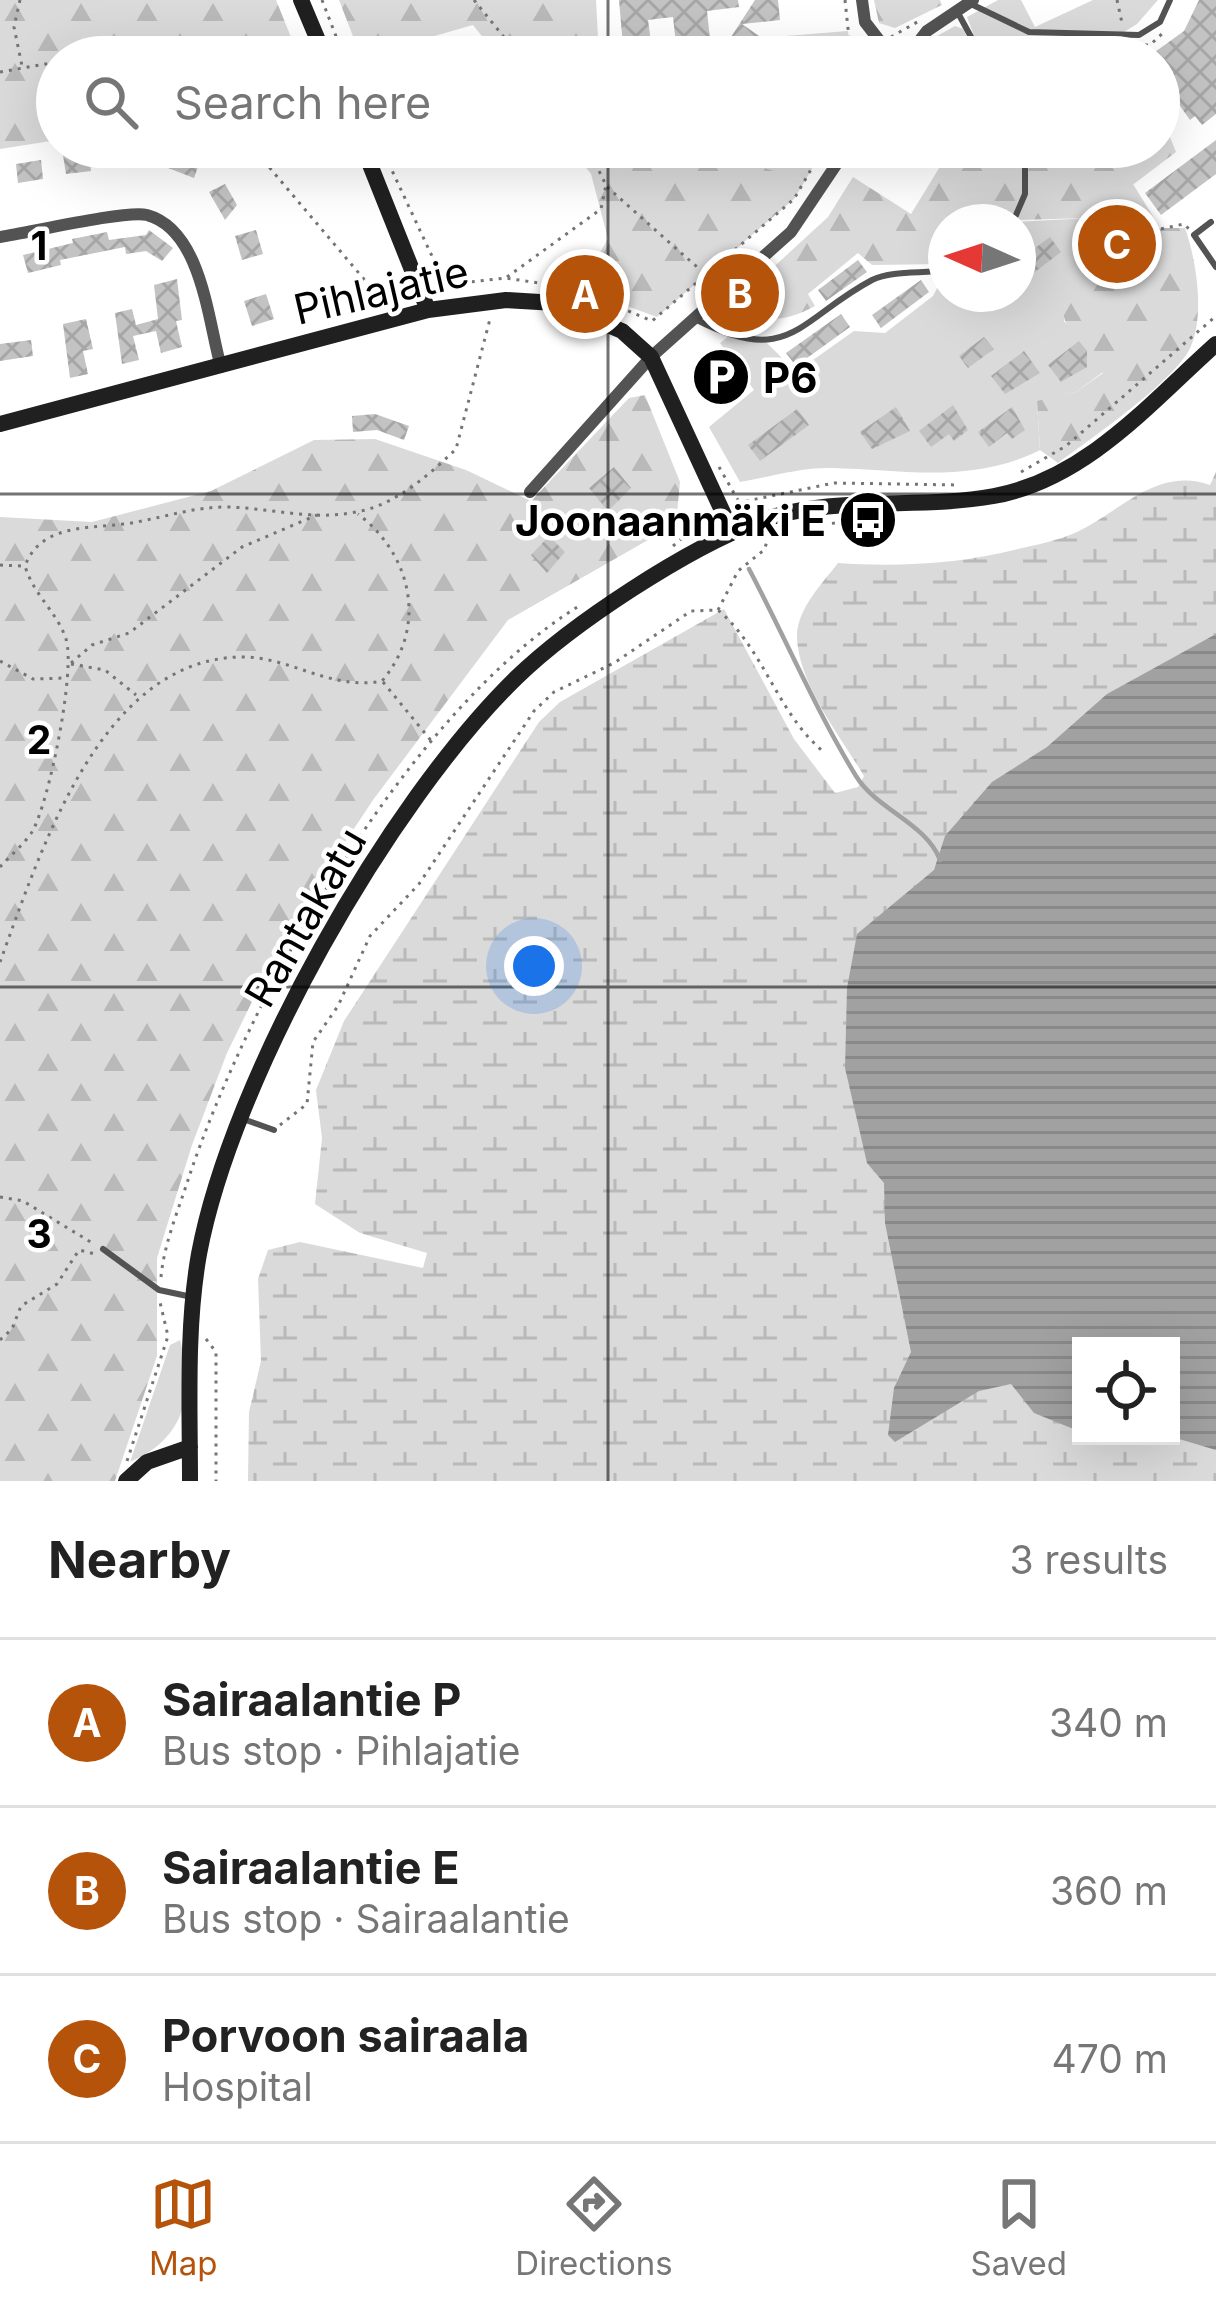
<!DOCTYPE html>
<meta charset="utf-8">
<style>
:root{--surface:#fff;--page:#f6f6f6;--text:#222;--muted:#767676;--line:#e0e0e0;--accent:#b45309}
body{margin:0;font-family:Inter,sans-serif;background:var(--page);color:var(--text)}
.controls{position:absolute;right:36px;bottom:36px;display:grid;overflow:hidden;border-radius:0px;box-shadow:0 12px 48px #0002}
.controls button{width:108px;height:108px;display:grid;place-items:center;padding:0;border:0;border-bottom:3px solid var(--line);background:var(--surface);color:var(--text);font:60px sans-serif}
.compass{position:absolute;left:928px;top:204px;width:108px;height:108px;border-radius:50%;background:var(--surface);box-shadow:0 12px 48px #0002;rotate:273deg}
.you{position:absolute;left:534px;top:966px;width:42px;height:42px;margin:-30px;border:9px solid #fff;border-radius:50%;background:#1a73e8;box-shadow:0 0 0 18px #1a73e833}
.badge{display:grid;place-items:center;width:78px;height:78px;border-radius:50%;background:var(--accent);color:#fff;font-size:39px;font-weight:700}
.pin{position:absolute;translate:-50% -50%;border:6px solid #fff;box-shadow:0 3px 12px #0006}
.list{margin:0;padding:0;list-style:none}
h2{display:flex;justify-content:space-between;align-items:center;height:156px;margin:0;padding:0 48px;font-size:51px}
h2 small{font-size:39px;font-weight:400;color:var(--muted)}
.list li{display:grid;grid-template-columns:78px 1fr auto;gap:36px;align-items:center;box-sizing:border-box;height:168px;padding:0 48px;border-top:3px solid var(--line)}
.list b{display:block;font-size:45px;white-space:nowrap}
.list p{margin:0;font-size:39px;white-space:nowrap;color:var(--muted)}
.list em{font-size:39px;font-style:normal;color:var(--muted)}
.icon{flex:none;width:66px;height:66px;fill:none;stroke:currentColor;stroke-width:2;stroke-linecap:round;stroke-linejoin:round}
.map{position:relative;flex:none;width:1216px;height:1481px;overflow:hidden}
.search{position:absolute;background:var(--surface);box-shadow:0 12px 48px #0002;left:36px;right:36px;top:36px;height:132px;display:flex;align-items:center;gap:30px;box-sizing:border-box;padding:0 42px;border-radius:66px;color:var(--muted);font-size:45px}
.sheet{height:660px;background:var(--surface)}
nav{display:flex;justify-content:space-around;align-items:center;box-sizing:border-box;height:168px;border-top:3px solid var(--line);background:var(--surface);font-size:33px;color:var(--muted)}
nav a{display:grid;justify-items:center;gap:6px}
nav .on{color:var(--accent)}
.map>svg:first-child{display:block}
.green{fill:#dadada}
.forest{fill:url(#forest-firs)}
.wetland{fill:url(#wetland-marsh)}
.water{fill:url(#water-rules)}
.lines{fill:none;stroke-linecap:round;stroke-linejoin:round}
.stream{stroke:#a1a1a1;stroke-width:4.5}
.building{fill:url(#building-cross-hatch)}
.path{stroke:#757575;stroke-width:3;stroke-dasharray:3 6;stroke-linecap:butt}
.lane{stroke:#535353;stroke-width:6}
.street{stroke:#535353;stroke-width:12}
.secondary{stroke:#202020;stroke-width:16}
.grid{fill:none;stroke:#000;stroke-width:3;stroke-opacity:0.55}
.labels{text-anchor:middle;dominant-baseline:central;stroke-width:9;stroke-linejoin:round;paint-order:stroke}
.street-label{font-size:42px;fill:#000;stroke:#fff}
.poi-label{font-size:42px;font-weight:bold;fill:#000;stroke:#fff;text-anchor:start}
.grid-label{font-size:39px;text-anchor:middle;font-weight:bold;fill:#000;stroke:#fff;stroke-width:9;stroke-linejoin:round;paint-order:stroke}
</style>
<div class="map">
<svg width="1216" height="1481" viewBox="0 0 1216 1481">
<defs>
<pattern id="forest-firs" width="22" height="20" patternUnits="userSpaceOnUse" patternTransform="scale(3)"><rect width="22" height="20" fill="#dadada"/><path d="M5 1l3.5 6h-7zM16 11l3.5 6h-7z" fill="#b9b9b9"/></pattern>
<pattern id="wetland-marsh" width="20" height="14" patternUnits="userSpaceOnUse" patternTransform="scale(3)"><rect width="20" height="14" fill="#dadada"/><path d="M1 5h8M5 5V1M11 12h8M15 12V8" fill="none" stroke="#b9b9b9"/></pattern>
<pattern id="water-rules" width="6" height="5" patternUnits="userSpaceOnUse" patternTransform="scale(3)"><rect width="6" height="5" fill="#a1a1a1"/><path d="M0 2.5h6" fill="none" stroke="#898989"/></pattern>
<pattern id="building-cross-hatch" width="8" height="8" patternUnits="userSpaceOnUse" patternTransform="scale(3)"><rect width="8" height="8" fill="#c3c3c3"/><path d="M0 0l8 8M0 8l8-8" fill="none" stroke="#a6a6a6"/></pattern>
</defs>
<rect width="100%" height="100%" fill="#fff"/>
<path class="green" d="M 998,0 L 1021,0 L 1035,27 L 1093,0 L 1158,0 L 1137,24 L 1083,57 L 982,57 L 967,17 Z
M 955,26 L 963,29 L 972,47 L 920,57 L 937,36 Z
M 848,31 L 851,57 L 805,57 L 773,37 Z
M 752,147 L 783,166 L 795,147 L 824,147 L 805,181 C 770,170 737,167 706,148 Z
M 1133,184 L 1159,226 L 1116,228 L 1064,306 L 1064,321 L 1103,372 L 1076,392 L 1037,402 L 1040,450 C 973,484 904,470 832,468 C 802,467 769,477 740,482 L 709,427 L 754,390 L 720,343 L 734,332 L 763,339 L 796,372 L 854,331 L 885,333 L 933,296 L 946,271 L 946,294 L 1018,294 L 1014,222 L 1089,218 Z
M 180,1340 C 195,1394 185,1439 130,1462 L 170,1345 Z"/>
<path class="forest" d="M 0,0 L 276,0 L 299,57 L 57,57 L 57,140 L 0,149 Z
M 339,0 L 596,0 L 599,57 L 499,57 L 473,25 L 361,57 Z
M 874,0 L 940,0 L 942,5 L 895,28 L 879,23 Z
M 1159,110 L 1176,152 L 1089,218 L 946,222 L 946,264 L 872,265 L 858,253 L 808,294 L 815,306 C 784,323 761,323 729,308 L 828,217 L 853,177 L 911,214 L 952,147 L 999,147 L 1013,167 L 1048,166 L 1071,147 L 1159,147 Z
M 213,147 L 336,147 L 340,156 C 285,168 265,170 213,147 Z
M 570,147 L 704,147 L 736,166 L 755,165 L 805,181 L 794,199 L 657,317 L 558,281 L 591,267 L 608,239 L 591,174 Z
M 1116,228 L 1185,228 C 1196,259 1205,314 1191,346 C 1177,380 1090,439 1058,463 L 1040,450 L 1037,401 L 1076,392 L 1103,373 C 1092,357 1068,336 1064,317 C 1059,295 1099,240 1116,228 Z
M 645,395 L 680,482 L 676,524 L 508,620 L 373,800 L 287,930 L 227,1053 L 192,1145 L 157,1258 L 157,1356 L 115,1481 L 0,1481 L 0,517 L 92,522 L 211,491 L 314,440 L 375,439 L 466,470 L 531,501 L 629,398 Z"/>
<path class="wetland" d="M 1216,472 L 1216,1194 L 1081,1346 L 1081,1436 L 1171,1436 L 1216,1235 L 1216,1481 L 248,1481 L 249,1412 L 261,1361 L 258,1279 L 268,1250 L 300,1242 L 423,1268 L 427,1253 L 360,1233 L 315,1204 L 322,1138 L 316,1090 L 344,1021 L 539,722 L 560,702 L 724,609 L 794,739 L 835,793 L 858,787 L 864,776 C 841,737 799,685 797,638 C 796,610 822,584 838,563 C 895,567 959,564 1014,550 C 1034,545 1058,541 1077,532 C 1120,512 1157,466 1210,485 Z"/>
<path class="water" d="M 1216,634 L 1216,1450 L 1169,1436 L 1171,1346 L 1081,1346 L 1081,1432 L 1034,1413 L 1011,1384 L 979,1391 L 895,1442 L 888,1435 L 894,1388 L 911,1352 L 885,1223 L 884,1183 L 867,1163 L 845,1068 L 847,988 L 857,934 L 934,870 L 945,836 L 992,782 L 1047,747 L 1107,694 Z"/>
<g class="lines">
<path class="stream" d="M 749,569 C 785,637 816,711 856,776 C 877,810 926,823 940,860"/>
</g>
<path class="building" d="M 619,0 L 738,0 L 739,7 L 707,11 L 710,39 L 700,40 L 702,52 L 687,54 L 686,43 L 676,44 L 673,17 L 648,20 L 653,57 L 624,57 Z
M 755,0 L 778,0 L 780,20 L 742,24 L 759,36 L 745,57 L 718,57 Z
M 1199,0 L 1216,0 L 1216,114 L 1202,125 L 1195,116 L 1190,120 L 1164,83 L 1159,87 L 1159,57 L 1148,57 L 1184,31 Z
M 1216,140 L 1216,174 L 1161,215 L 1145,193 Z
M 170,149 L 200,161 L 194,178 L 163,166 Z
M 89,152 L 91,171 L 66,174 L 63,155 Z
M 41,160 L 43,179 L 18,183 L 16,164 Z
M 225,184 L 237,205 L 225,220 L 209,192 Z
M 149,230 L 173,248 L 162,261 L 146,251 L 126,254 L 125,247 L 60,260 L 61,265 L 28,273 L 23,255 L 73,243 L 72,239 L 107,232 L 109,240 L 146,235 Z
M 256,230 L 263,254 L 242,260 L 235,236 Z
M 1050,237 L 1061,252 L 1018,285 L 1018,261 Z
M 858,260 L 867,272 L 826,301 L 818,290 Z
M 177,279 L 182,320 L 176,321 L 182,347 L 161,353 L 156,331 L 133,336 L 139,360 L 122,364 L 115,313 L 132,309 L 136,325 L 158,319 L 154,285 Z
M 921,280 L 929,292 L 881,328 L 872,315 Z
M 266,294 L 274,319 L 252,326 L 244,301 Z
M 841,314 L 850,327 L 796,366 L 786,353 Z
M 86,319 L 93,349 L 83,351 L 88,374 L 70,378 L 63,324 Z
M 984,337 L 994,349 L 968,368 L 959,356 Z
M 31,340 L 33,356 L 0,361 L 0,344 Z
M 1079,341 L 1087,351 L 1087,367 L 1061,382 L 1048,365 Z
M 1024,351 L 1040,373 L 1005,394 L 991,376 Z
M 953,405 L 968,430 L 954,441 L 949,434 L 931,447 L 919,431 Z
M 896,407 L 910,431 L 872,449 L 860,432 Z
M 1012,407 L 1025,430 L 1012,439 L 1007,433 L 989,447 L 978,432 Z
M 797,409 L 809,425 L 760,461 L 748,445 Z
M 375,414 L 409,426 L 404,440 L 377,430 L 353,432 L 352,416 Z
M 614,467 L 631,488 L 608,511 L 589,488 Z
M 549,536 L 565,552 L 547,573 L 531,555 Z"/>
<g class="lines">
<path class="path" d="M 20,0 L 14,27 L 22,66
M 322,0 L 344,57
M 474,0 L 520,57
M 845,0 L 851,57
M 1117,0 L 1122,23
M 891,37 L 919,21
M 1127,45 L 1150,45 L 1165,31
M 987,47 L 1019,40
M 0,72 L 57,62
M 252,147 L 374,291 L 402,289
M 381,147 L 445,284
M 607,187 L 706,275
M 1092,233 L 1122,222 L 1156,230 L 1184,224 L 1189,229
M 507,277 L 601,209 L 606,185 L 587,147
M 436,286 L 505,278 L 574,288 L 652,321 L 794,199 L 824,147
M 719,467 L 738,500
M 1021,472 L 1066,446 L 1216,316
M 737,503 L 834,483 L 959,485
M 814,525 L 858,521
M 673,546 L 707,517
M 0,565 L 22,566
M 718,610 L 738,571 L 764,550 L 771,531
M 0,661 L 33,679 L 65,678
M 71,663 L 92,645 L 129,633 L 242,547 L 317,515
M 71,664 L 105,670 L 136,695
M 383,682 L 433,743
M 0,867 C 10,856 24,844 32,832 C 49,803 76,670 66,639 C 57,612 33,594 25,566 C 42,520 97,530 137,522 C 168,516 195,507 227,507 C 271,508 312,521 356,512 C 394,506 429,475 456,449 L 490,319
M 0,962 C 40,854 99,660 240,657 C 290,656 330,691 382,681 C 428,627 412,555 358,514
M 280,1125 L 307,1104 L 313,1042 L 338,1006 L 370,936 L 419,884 L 534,711 L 554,692 L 614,663 L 691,611 L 718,610 C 765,650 777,714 825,753
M 0,1197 L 23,1201 L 94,1244
M 161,1277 C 164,1244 178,1211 188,1180 C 250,993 409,711 579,606
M 206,1339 L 216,1352 L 216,1481
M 0,1340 L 12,1329 L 21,1306 L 57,1284 L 79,1250 L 95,1254
M 127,1461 L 168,1336 L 159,1298"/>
<path class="lane" d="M 971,4 L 1029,32 L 1139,35 L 1160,22 L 1170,0
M 958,13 L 982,57
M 1013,222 L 1025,194 L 1025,147
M 1211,222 L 1194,235 L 1216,267
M 697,320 C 790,368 800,318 872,280 C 893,270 923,274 946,270
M 243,1119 L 274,1130
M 103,1249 L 159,1290 L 192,1297"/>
<path class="street" d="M 862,0 L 865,22 L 892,57
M 907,57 L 927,31 L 973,0
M 0,237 C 28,233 125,210 147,215 C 202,230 208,322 221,367
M 530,492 L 651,357 L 791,232 L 848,147"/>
<path class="secondary" d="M 301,0 L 325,57
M 363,147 L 428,310
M 0,424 L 428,310 L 506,300 L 556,303 L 622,331 L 651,357 L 732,532
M 126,1481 L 147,1462 L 190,1447
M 190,1481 C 190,1407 186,1327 199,1254 C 232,1078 388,803 516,678 C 573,623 686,549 760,521 C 834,494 918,510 994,496 C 1086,479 1150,403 1216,344"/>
</g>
<path class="grid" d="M 608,0 L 608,57M 608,147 L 608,1481M 0,494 L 1216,494M 0,987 L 1216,987"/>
<defs>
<g id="parking-disc" transform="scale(3)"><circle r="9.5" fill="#000" stroke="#fff"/><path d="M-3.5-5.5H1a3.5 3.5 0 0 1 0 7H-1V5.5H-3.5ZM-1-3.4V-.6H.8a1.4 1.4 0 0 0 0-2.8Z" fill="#fff"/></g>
<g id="bus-disc" transform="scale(3)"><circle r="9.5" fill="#000" stroke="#fff"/><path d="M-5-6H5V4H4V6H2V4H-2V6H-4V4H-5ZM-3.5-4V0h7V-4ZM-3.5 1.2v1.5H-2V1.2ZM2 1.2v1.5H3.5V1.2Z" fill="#fff"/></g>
</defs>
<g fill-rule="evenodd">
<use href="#parking-disc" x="721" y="377"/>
<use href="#bus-disc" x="868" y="520"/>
</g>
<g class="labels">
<g class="street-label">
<text transform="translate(381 290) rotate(-13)">Pihlajatie</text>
<text transform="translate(305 917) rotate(-60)">Rantakatu</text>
</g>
<g class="poi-label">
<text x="763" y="377">P6</text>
<text x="826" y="520" text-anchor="end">Joonaanmäki E</text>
</g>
</g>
<g class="grid-label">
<text x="39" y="260">1</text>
<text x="39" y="754">2</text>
<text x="39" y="1248">3</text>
</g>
</svg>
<div class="controls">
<button><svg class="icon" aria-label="locate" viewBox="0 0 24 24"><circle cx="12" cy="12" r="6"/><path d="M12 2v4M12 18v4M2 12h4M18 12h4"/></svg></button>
</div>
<svg class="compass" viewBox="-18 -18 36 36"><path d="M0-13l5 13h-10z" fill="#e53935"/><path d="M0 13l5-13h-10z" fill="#767676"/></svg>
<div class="you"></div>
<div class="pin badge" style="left:585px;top:294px">A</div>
<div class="pin badge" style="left:740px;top:293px">B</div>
<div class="pin badge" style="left:1117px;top:244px">C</div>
<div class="search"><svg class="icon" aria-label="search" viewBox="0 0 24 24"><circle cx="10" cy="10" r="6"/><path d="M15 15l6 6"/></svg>Search here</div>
</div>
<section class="sheet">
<h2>Nearby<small>3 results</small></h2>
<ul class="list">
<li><span class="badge">A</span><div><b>Sairaalantie P</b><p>Bus stop · Pihlajatie</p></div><em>340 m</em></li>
<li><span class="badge">B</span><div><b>Sairaalantie E</b><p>Bus stop · Sairaalantie</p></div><em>360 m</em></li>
<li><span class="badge">C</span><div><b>Porvoon sairaala</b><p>Hospital</p></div><em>470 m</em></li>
</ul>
</section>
<nav>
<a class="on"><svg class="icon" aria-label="map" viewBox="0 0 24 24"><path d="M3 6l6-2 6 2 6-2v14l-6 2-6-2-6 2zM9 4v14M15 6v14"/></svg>Map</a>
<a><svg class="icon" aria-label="directions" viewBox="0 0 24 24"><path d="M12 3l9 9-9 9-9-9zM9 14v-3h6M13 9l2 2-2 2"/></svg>Directions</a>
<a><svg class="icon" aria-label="saved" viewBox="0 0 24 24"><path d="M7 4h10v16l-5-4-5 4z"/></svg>Saved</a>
</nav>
